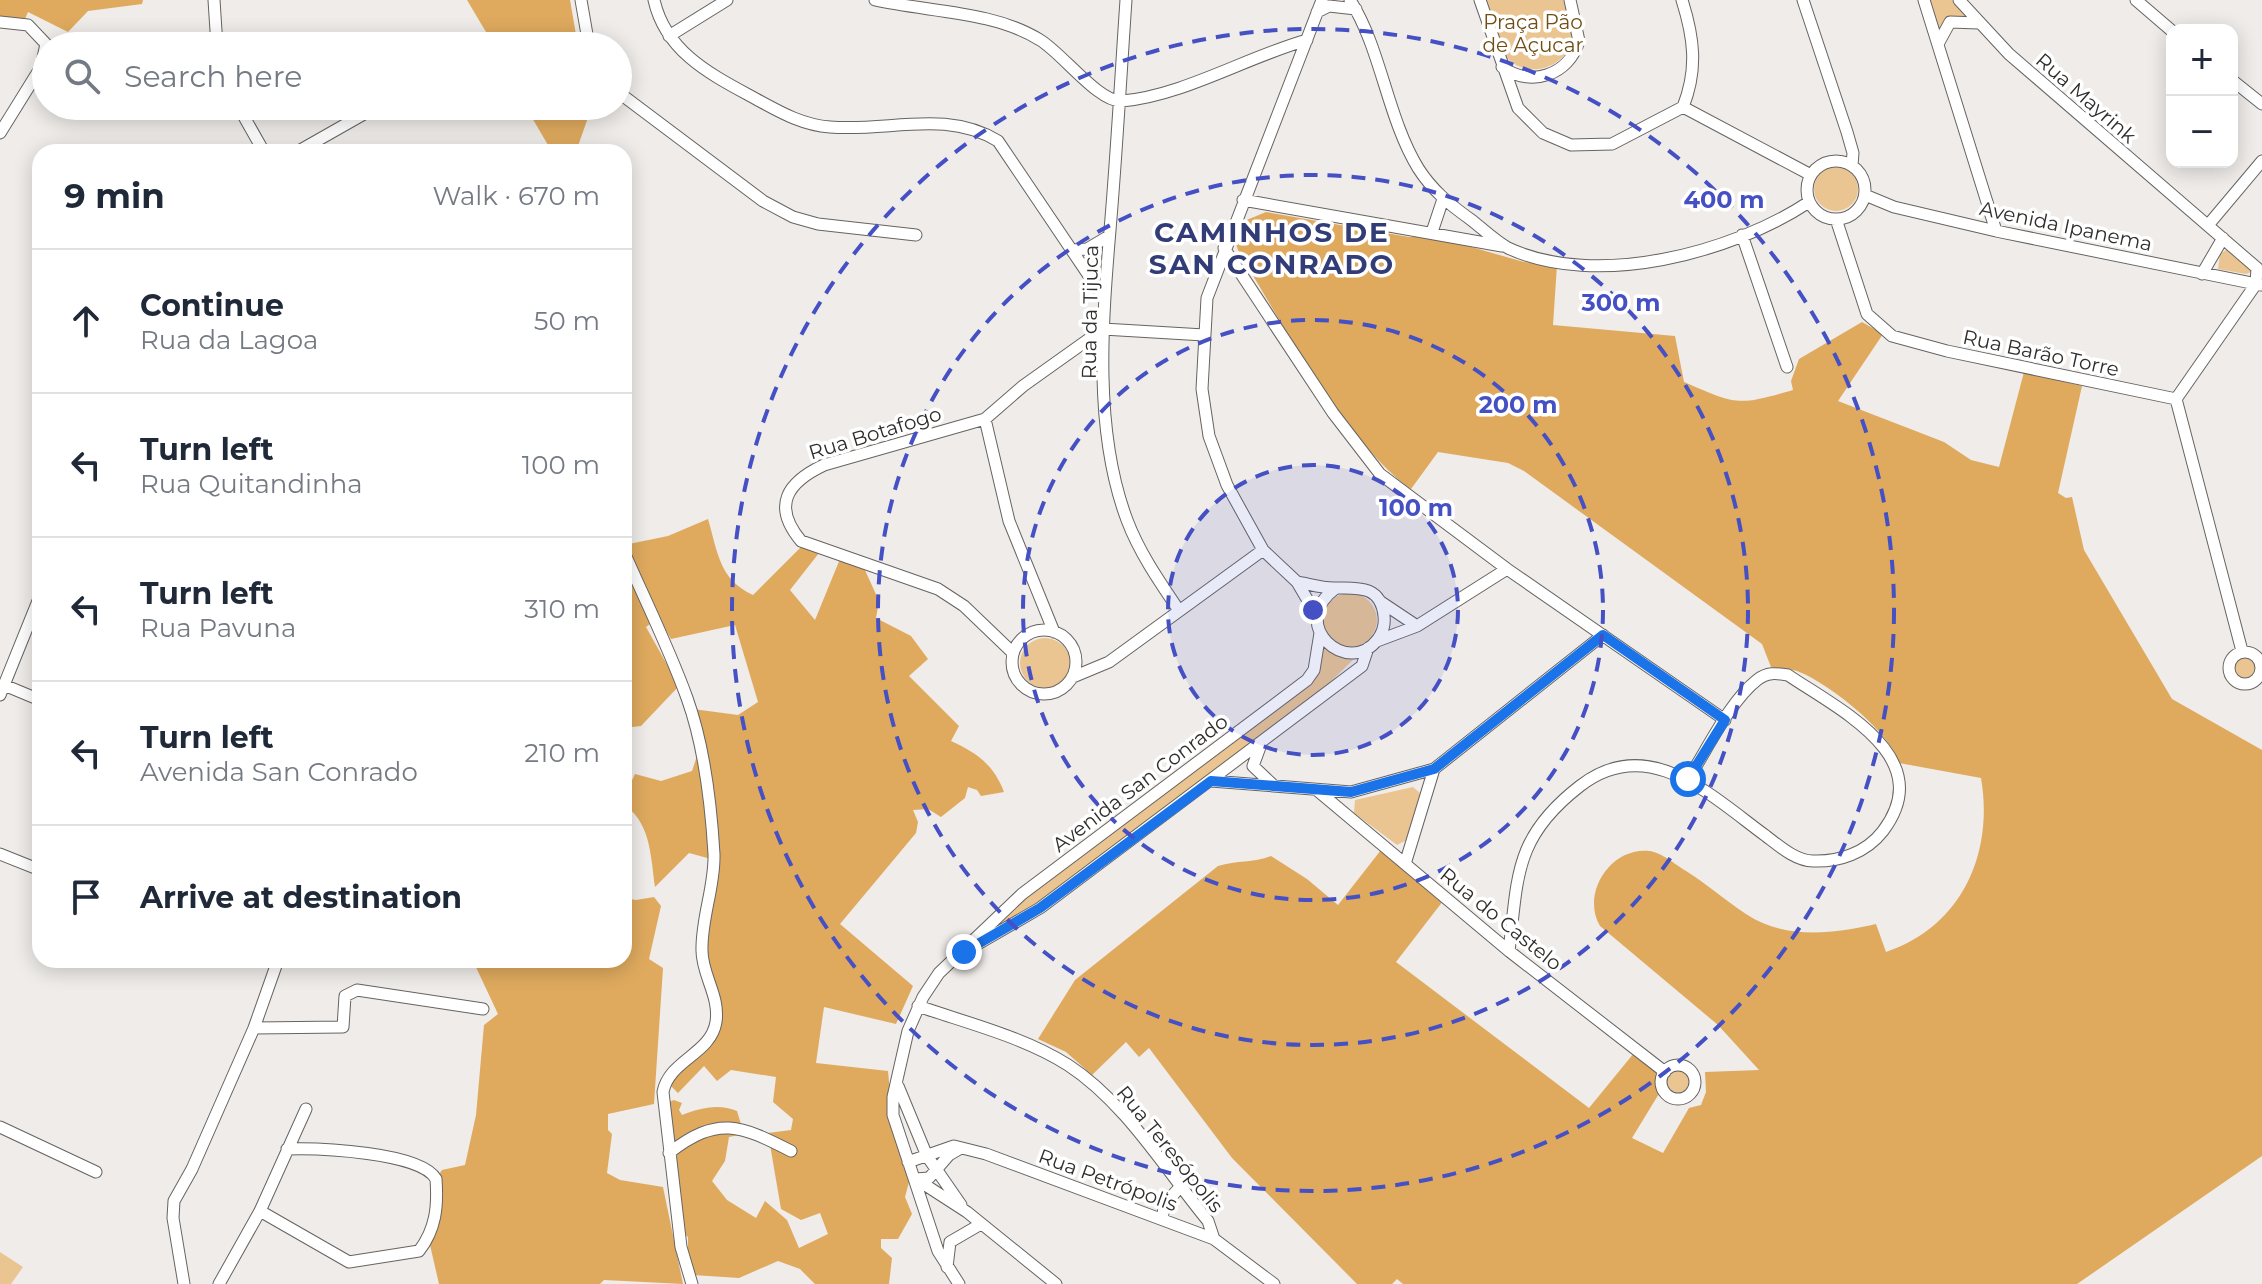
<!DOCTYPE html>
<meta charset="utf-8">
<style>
:root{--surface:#fff;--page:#f6f6f7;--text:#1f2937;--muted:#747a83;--line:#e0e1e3}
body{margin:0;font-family:Montserrat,sans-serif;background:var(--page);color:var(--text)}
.controls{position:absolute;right:24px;top:24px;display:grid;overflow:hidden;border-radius:16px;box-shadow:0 4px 20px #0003}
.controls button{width:72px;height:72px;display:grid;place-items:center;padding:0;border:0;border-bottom:2px solid var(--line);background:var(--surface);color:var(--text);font:40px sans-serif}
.stop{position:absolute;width:24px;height:24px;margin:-18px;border:6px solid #1a73e8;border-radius:50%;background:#fff}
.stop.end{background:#1a73e8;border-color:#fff;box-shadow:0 2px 8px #0008}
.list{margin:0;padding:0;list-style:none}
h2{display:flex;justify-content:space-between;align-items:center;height:104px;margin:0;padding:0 32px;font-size:34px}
h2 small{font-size:26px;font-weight:400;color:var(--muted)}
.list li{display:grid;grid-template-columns:52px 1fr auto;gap:24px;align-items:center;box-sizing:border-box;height:144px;padding:0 32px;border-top:2px solid var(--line)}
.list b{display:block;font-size:30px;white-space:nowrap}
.list p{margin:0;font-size:26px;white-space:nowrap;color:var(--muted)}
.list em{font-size:26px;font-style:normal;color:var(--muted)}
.icon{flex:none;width:44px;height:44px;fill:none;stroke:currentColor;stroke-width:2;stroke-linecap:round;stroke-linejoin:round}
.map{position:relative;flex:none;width:2262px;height:1284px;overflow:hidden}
.search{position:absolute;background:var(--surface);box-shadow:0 4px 20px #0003;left:32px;top:32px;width:600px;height:88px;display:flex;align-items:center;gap:20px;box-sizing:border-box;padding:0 28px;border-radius:44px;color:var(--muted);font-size:30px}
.panel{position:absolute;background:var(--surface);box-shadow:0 4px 20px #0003;left:32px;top:144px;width:600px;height:824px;border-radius:24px}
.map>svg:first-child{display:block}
.green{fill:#ebc591}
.forest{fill:#dfaa5e}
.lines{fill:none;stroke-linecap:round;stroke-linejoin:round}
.minor-casing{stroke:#666462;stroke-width:13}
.minor{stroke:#fff;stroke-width:11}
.route{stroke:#1a73e8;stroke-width:10}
.ring{fill:none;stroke:#4450c4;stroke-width:4;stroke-dasharray:14 10}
.labels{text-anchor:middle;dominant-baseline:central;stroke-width:7;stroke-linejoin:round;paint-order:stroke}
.park-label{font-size:20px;fill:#724e15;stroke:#fff}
.street-label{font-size:20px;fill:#2f2e2d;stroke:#fff}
.district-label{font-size:28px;font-weight:bold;letter-spacing:2px;fill:#323c77;stroke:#fff}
.centre{fill:#4450c4;stroke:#fff;stroke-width:4}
.ring-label{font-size:24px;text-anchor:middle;font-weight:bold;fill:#4450c4;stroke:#fff;stroke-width:7;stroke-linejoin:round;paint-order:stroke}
</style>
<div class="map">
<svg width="2262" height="1284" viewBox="0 0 2262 1284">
<rect width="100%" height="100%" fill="#efece9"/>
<path class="green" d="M 1486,0 L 1563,0 C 1567,12 1574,24 1572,37 C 1568,67 1530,80 1508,59 C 1494,46 1491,18 1486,0 Z
M 1928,0 L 1952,0 L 1967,18 L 1939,33 Z
M1814 189a22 22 0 1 1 44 0a22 22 0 1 1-44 0Z
M 2226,250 L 2232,250 L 2251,266 L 2251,272 L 2246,274 L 2218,269 L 2220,254 Z
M1323 620a27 27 0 1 1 54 0a27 27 0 1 1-54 0Z
M1020 663a25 25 0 1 1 50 0a25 25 0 1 1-50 0Z
M 1320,641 L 1358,655 L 1322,690 L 1038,902 L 995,931 L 988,926 L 1300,693 L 1319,670 Z
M2234 668a12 12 0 1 1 24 0a12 12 0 1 1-24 0Z
M 1413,787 L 1420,793 L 1407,840 L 1397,845 L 1354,813 L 1355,800 Z
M1665 1082a13 13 0 1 1 26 0a13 13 0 1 1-26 0Z
M 0,1252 L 23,1267 L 11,1284 L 0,1284 Z"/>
<path class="forest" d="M 0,0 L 143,0 L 142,4 L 88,11 L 68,32 L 28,12 L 25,19 L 0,17 Z
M 467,0 L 570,0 L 578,46 L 466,46 L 486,32 Z
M 531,106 L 592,106 L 577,149 L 548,145 L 531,116 Z
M 1266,212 L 1409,237 L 1436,237 L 1524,262 L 1557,265 L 1553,325 L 1675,336 L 1684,382 C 1737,405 1737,406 1793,390 L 1791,381 L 1799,359 L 1862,322 L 1883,334 L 1838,401 L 1944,442 L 1971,460 L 1999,467 L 2024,372 L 2082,386 L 2058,493 L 2066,498 L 2072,497 L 2084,550 L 2172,699 L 2262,750 L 2262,1156 L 2077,1284 L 1403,1284 L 1397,1279 L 1392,1284 L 1357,1284 L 1232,1158 L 1149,1048 L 1139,1057 L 1126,1042 L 1092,1075 L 1066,1052 L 1038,1039 L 1075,980 L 1218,866 C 1237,860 1253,863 1271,856 L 1307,879 L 1338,905 L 1381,850 L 1443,901 L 1396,962 L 1589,1108 L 1634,1053 L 1661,1076 L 1660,1092 L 1632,1138 L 1663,1153 L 1689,1108 L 1701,1105 L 1706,1092 L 1705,1072 L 1759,1070 L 1718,1025 L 1600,926 C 1581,894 1610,847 1649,851 C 1661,852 1676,865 1686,871 C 1707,884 1725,900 1746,914 C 1785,940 1833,934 1876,924 L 1886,952 C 1962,927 1994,853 1981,778 L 1899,763 C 1891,732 1827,682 1797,671 C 1789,669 1779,669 1771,667 L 1762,644 L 1524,471 L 1508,463 L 1438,452 L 1411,489 C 1349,446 1278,317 1238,250 L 1233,236 L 1237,224 Z
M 708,519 C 718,553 719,579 753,595 L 802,546 L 819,553 L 790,590 L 815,620 L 840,559 L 864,568 L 879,601 L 876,618 L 911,636 L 928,659 L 909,676 L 959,726 L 951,741 C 977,753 994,765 1004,792 L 981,796 L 977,790 L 968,787 L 965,798 L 941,817 L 928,809 L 913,810 L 918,822 L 916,833 L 840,924 L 913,986 L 896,1024 L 824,1007 L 816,1063 L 888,1071 L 892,1113 L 912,1171 L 905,1197 L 912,1214 L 898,1239 L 881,1239 L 881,1248 L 892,1258 L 889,1284 L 815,1284 L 800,1269 L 778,1261 L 739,1278 L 693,1275 L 688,1254 L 688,1237 L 682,1232 L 669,1102 L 674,1100 L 682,1103 L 679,1110 L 682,1115 C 699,1108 719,1103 737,1111 L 744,1134 L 729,1137 L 725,1161 L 712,1181 L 727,1200 L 756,1218 L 765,1201 L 787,1220 L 799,1248 L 828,1234 L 820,1213 L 801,1220 L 781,1209 L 768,1133 L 791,1130 L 793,1119 L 773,1102 L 776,1077 L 731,1070 L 717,1081 L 704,1066 L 678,1093 L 669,1084 L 672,1075 L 715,1038 L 704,951 L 711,859 L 689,853 L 655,887 C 651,859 651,825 627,807 L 626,793 L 635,774 L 661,781 L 692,771 L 702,741 L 693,709 L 738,715 L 758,702 L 735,625 L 671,639 L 658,618 L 646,627 L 679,686 L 641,726 L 624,728 L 624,545 L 668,536 Z
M 654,897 L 661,906 L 649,959 L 663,968 L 654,1104 L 608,1114 L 608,1130 L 612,1134 L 607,1173 L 620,1180 L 663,1187 L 683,1284 L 604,1280 L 600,1284 L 439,1284 L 430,1245 L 433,1183 L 442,1170 L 465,1165 L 476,1115 L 484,1025 L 498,1014 L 474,963 L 478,960 L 624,960 L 624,898 L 636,900 Z"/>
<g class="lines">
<g class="minor-casing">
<path id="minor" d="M 214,0 L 217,46
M 581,0 L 589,46
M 654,0 C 666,53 712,75 756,99 C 780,112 802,125 830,127 C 889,132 945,109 998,141 L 1104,298
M 875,0 C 928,12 994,11 1040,40 C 1062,53 1099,103 1122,101 C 1182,96 1247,57 1307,40
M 1126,0 C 1121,73 1117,146 1111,218 C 1103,315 1092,427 1127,520 C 1139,552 1159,581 1178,609
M 1350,0 C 1381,48 1387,117 1418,168 C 1432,190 1449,204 1470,219 C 1482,228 1495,241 1508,248 C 1596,289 1732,253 1809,202
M 1480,0 L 1518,108 L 1543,133 L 1571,145 L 1612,144 L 1683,107
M 1682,0 C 1694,38 1698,69 1683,107
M 1803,0 L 1847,132 L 1853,153 L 1852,165
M 1924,0 L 1996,231
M 2136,0 L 2172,31
M 1317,12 L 1329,6 L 1356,9
M 0,22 L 28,25 L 46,44 L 41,67 L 0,133
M 669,36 L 727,0
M 1938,44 L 1950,22 L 1979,23
M 1502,67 C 1531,88 1569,75 1579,41 L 1570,0
M 2232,80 L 2262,104
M 618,92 L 763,201 L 793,217 L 818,224 L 916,235
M 238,106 L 264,152
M 1683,107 L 1811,175
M 297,152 L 378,106
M1807 190a29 29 0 1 1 58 0a29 29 0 1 1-58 0Z
M 1865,195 L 1894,207 L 1996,231 L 2261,285
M 1243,200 L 1502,246
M 1836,219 L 1867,314 L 1892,336 L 1947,351 L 2176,399 L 2256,284 L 2257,268 L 2009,54 L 1959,0
M 2209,224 L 2262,161
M 1432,232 L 1443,199
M 1742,235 L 1787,367
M 1224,248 L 1333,413 L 1380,474 L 1507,569 L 1725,720
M 1073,250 L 1087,249 L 1109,236
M 2202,274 L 2223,238
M 2176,399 L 2242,651
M 985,419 L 1009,521 L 1054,632
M 624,552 C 645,600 669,648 687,698 C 704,745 711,803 714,854 C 715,887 701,918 702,951 C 702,975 720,996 716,1022 C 711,1054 669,1060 663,1092 L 681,1247 L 692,1284
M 1297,582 C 1309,584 1322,588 1334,588 C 1355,588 1381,584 1384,616 C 1385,624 1383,632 1378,639 C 1348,679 1286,624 1336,588
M 1381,602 L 1417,626
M 1317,616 L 1297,582 L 1263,550 L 1227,485 L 1209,436 L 1202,389 L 1207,298 L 1322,0
M1012 662a32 32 0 1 1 64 0a32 32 0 1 1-64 0Z
M 1377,641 L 1417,626 L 1507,569
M2229 668a16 16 0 1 1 32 0a16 16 0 1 1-32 0Z
M 1013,653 L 964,606 L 938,589 L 801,541 C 771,505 788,482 824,465 L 985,419 L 1023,386 L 1103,329 L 1204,335
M 1073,677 L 1109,662 L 1263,550
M 4,685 L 40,700
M 0,695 L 40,596
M 1260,747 L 1253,766 L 1272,784
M 1211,781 L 1351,792 L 1434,769 L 1603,635
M 1318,791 L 1509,951 L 1665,1072
M 0,854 L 40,870
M 1405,864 L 1434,769
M 971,948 L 1040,908 L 1362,666 L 1368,648
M 1509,951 C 1518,876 1514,837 1580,786 C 1648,733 1710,795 1766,836 C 1779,846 1796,861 1813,861 C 1839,862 1866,853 1883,831 C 1939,757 1838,709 1788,675 C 1776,673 1767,672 1757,680 C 1730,701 1707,750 1688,779
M 918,1006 C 967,1023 1024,1037 1068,1065 C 1125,1102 1165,1169 1208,1221 L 1214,1239
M 254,1028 L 343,1027 L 345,996 L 357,990 L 483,1009
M1661 1082a17 17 0 1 1 34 0a17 17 0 1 1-34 0Z
M 898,1086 L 927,1156 L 961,1205
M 0,1127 L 96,1172
M 669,1153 C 718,1115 740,1125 791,1151
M 908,1162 L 954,1146 L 986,1154 L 1214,1239 L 1274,1284
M 916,1179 L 967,1212 L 1056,1284
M 916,1179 L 929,1178 L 949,1155 L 961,1148
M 260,1211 L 306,1109
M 1162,1218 L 1165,1204 L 1180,1187
M 947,1267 L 950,1242 L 981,1224
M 184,1284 L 173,1218 L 174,1201 L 192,1169 L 254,1028 L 278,960
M 219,1284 L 260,1211 L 349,1262 L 419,1251 C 436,1229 438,1206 436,1179 C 421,1152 318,1148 287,1149
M 959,1284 L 938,1251 L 893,1115 L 893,1097 L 908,1031 L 923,997 L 939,973 L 1022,894 L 1307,680 L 1314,670 L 1320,633"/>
</g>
<use href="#minor" class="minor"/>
</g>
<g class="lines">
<path class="route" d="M 964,952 L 1040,908 L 1211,781 L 1351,792 L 1434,769 L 1603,635 L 1725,720 L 1688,779"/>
</g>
<circle cx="1313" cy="610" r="145" fill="#4450c4" fill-opacity=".12"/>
<g class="ring">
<circle cx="1313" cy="610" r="145"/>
<circle cx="1313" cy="610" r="290"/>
<circle cx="1313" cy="610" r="435"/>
<circle cx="1313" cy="610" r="581"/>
</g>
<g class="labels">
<g class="park-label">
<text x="1533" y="22">Praça Pão<tspan x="1533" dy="23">de Açucar</tspan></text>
</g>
<g class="street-label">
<text transform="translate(2086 98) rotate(41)">Rua Mayrink</text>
<text transform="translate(2066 226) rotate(12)">Avenida Ipanema</text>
<text transform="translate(1090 312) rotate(-89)">Rua da Tijuca</text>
<text transform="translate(2041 353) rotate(12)">Rua Barão Torre</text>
<text transform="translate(875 433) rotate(-17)">Rua Botafogo</text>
<text transform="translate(1140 783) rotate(-37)">Avenida San Conrado</text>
<text transform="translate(1501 919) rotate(39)">Rua do Castelo</text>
<text transform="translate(1170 1149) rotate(51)">Rua Teresópolis</text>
<text transform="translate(1108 1180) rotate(20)">Rua Petrópolis</text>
</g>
<g class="district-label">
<text x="1272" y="232">CAMINHOS DE<tspan x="1272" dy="32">SAN CONRADO</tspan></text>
</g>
</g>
<circle cx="1313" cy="610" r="12" class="centre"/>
<g class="ring-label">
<text x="1724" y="208">400 m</text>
<text x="1621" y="311">300 m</text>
<text x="1518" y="413">200 m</text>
<text x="1416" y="516">100 m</text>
</g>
</svg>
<div class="controls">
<button>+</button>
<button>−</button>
</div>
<div class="stop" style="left:1688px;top:779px"></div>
<div class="stop end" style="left:964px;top:952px"></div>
<div class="search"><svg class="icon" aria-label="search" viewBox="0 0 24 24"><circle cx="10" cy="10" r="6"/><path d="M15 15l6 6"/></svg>Search here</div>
<section class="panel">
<h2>9 min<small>Walk · 670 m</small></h2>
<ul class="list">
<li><svg class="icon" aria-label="ahead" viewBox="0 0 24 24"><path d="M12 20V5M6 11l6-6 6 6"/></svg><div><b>Continue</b><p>Rua da Lagoa</p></div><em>50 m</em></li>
<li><svg class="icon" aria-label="left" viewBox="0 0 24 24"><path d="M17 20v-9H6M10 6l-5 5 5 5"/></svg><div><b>Turn left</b><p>Rua Quitandinha</p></div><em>100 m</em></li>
<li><svg class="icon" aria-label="left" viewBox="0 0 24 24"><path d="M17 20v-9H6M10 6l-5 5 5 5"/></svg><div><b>Turn left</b><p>Rua Pavuna</p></div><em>310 m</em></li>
<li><svg class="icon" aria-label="left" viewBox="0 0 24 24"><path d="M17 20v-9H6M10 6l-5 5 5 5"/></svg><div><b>Turn left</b><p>Avenida San Conrado</p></div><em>210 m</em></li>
<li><svg class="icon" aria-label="arrive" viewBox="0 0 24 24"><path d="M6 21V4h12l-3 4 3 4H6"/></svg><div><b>Arrive at destination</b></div></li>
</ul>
</section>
</div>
